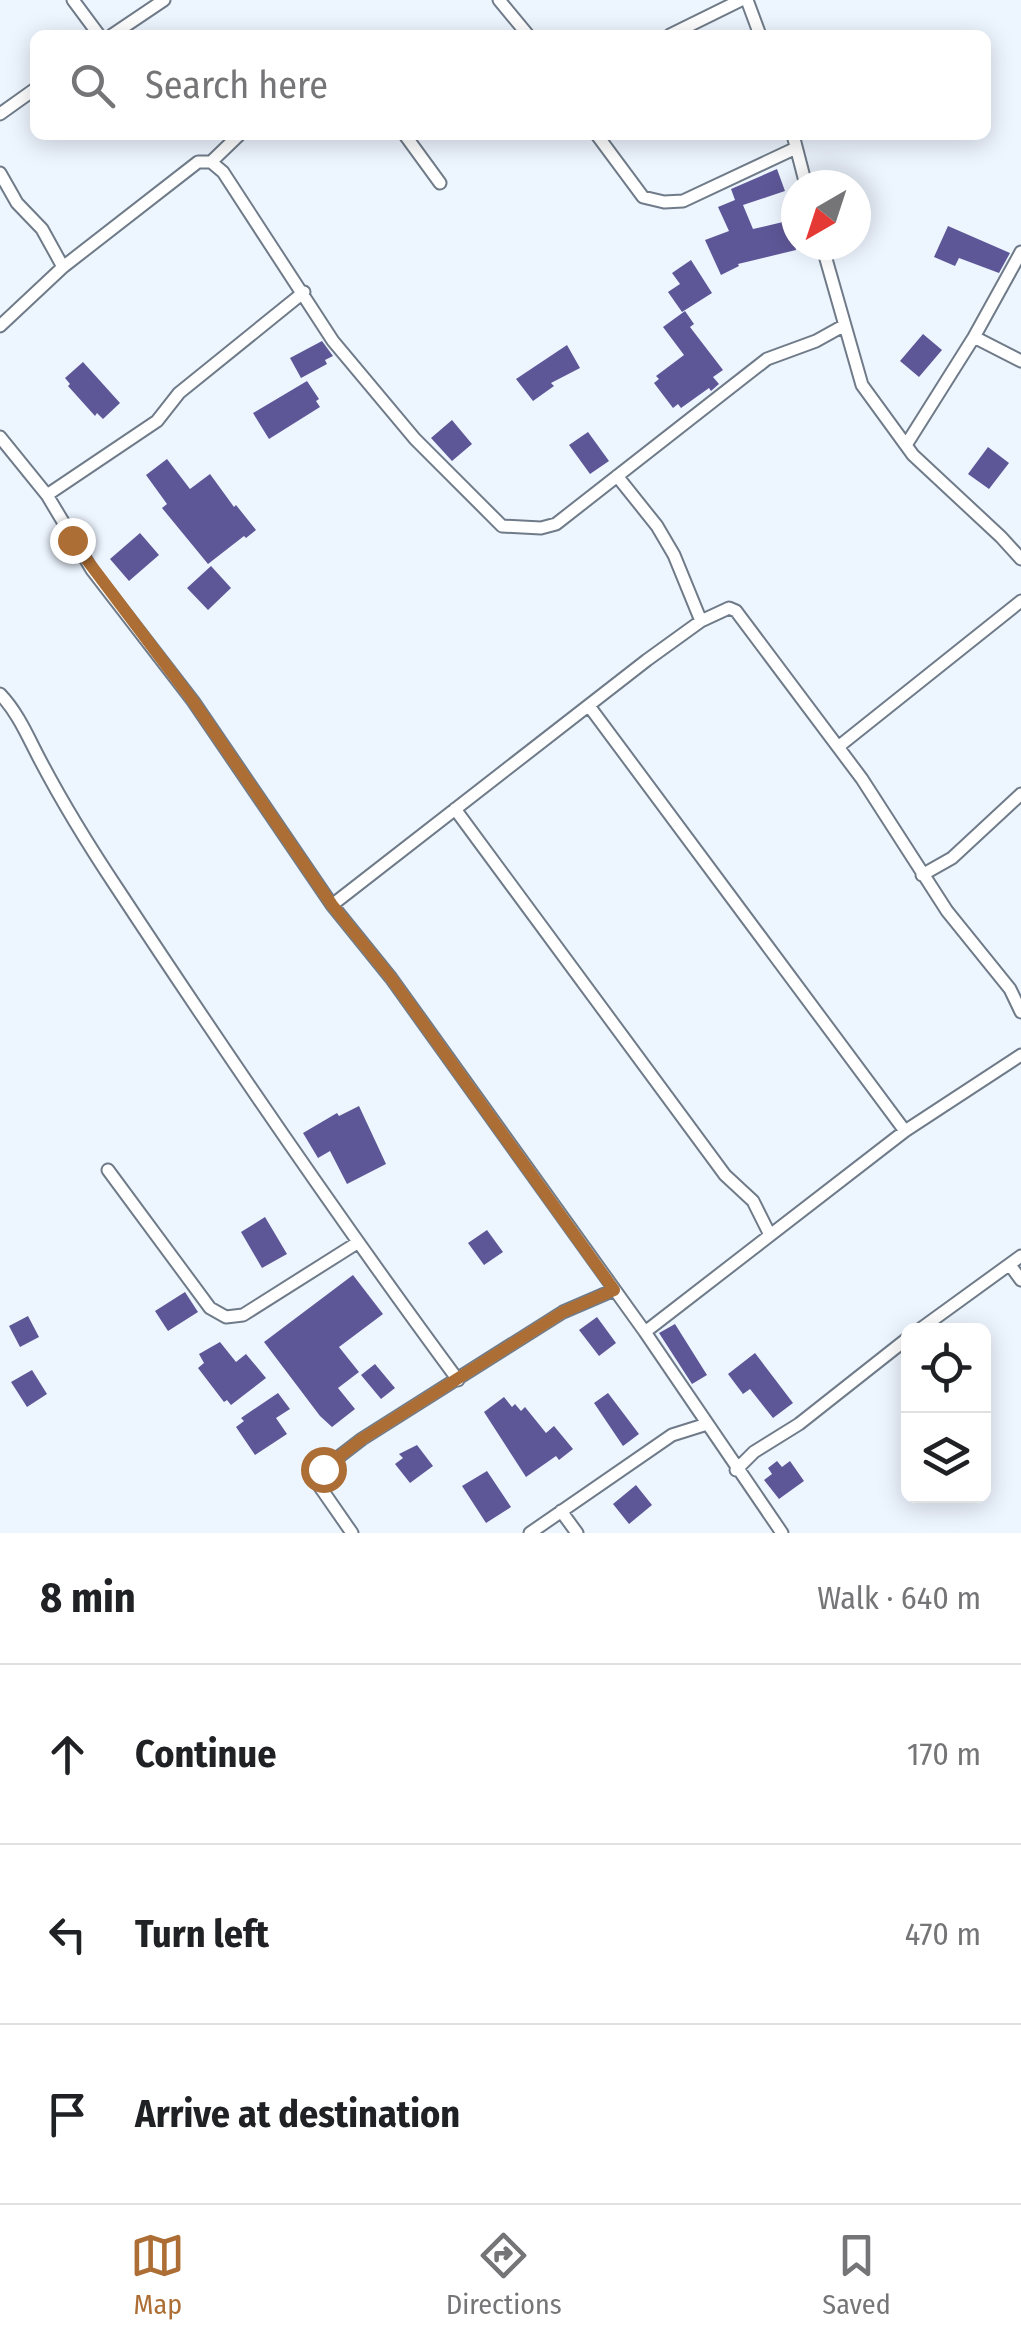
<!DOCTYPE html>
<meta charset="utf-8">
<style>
:root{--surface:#fff;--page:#f6f6f6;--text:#202124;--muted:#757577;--line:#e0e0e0;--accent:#ac6e34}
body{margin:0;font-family:"Fira Sans Condensed",sans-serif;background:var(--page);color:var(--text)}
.controls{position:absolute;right:30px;bottom:30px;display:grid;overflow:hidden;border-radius:15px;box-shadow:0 5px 25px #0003}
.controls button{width:90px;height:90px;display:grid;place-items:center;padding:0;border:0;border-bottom:2px solid var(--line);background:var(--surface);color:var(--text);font:50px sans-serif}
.compass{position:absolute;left:781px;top:170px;width:90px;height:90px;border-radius:50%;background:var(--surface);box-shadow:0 5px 25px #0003;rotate:219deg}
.stop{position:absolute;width:30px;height:30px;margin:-22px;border:8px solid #ac6e34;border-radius:50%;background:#fff}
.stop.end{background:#ac6e34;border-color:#fff;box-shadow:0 2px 10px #0008}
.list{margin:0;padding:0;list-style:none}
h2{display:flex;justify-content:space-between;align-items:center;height:130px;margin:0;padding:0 40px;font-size:42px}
h2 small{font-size:32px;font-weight:400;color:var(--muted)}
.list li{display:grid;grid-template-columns:65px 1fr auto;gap:30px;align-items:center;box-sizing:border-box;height:180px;padding:0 40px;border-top:2px solid var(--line)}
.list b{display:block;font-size:38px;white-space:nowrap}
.list em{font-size:32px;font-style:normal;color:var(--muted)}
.icon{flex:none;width:55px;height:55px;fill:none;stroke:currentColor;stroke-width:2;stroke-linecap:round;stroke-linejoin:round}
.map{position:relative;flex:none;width:1021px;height:1533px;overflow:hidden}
.search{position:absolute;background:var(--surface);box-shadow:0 5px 25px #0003;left:30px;right:30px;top:30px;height:110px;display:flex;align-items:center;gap:25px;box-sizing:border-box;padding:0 35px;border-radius:15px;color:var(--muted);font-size:38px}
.sheet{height:670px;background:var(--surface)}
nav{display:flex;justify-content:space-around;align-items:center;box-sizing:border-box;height:140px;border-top:2px solid var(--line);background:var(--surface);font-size:28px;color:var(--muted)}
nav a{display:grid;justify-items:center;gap:5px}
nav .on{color:var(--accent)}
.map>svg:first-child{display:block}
.building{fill:#5e5797}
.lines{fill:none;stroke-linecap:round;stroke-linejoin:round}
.street-casing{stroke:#6f7b89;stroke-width:15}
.street{stroke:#fff;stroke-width:11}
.route{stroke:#ac6e34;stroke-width:12}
</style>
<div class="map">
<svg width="1021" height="1533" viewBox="0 0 1021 1533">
<rect width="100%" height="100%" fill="#edf5ff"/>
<path class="building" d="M 777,169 L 785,191 L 743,205 L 753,229 L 783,222 L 786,234 L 792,232 L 796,250 L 738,264 L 739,266 L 721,275 L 705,240 L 729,231 L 718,207 L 735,200 L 731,189 Z
M 948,226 L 1010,253 L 999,273 L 959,258 L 955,266 L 934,257 Z
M 691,260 L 712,293 L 682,312 L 668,292 L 680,284 L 672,273 Z
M 685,311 L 694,324 L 690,327 L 723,370 L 713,377 L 719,384 L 711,391 L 709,388 L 681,408 L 678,404 L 673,408 L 654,383 L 659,379 L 656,376 L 684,355 L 663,327 Z
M 923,334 L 942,350 L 919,377 L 900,361 Z
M 322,341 L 333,356 L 325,360 L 327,364 L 301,378 L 290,358 Z
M 567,345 L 580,368 L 551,383 L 554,386 L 533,401 L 516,379 Z
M 83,362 L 120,403 L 103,419 L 97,413 L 95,416 L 68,386 L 70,384 L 65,378 Z
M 307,381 L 319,399 L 316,401 L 320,407 L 269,439 L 253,413 Z
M 452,420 L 472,444 L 452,461 L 431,438 Z
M 588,432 L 609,461 L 590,474 L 569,445 Z
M 988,447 L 1009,463 L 989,489 L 968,474 Z
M 167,459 L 190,489 L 210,474 L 234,507 L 236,505 L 256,530 L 246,538 L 244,536 L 208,564 L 162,508 L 167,504 L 146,475 Z
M 140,533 L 159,555 L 129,581 L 110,559 Z
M 211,566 L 231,588 L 208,610 L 187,588 Z
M 359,1106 L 386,1164 L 347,1184 L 330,1151 L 318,1158 L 303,1133 L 337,1113 L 339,1116 Z
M 265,1217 L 287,1254 L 262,1268 L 241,1232 Z
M 487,1230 L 503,1252 L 484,1265 L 468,1243 Z
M 353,1275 L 383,1314 L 339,1347 L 359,1372 L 338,1388 L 355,1409 L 332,1427 L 320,1416 L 264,1342 Z
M 185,1292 L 198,1312 L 168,1331 L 155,1311 Z
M 28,1316 L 39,1337 L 20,1347 L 9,1326 Z
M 597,1317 L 616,1343 L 599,1356 L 579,1330 Z
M 675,1324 L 707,1375 L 692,1384 L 659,1333 Z
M 220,1342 L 236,1362 L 246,1354 L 266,1378 L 231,1405 L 227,1400 L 224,1402 L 198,1368 L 204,1363 L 199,1354 Z
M 755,1353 L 793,1403 L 773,1418 L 750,1389 L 743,1394 L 728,1374 Z
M 375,1364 L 395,1388 L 381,1399 L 361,1375 Z
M 32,1370 L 47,1394 L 27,1407 L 11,1382 Z
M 278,1393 L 290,1409 L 276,1418 L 287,1434 L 255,1455 L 236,1427 L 244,1421 L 241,1418 Z
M 608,1393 L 639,1434 L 623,1446 L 594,1403 Z
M 504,1397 L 512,1407 L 515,1404 L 521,1411 L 525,1407 L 546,1433 L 554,1426 L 573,1449 L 559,1460 L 556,1456 L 526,1477 L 484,1412 Z
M 417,1445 L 433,1466 L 410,1483 L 395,1464 L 403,1458 L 399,1454 Z
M 777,1461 L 782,1467 L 790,1461 L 804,1481 L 779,1499 L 764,1480 L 772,1474 L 768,1468 Z
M 487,1471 L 511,1507 L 486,1523 L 462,1486 Z
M 636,1485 L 652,1505 L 629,1524 L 613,1504 Z"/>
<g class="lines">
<g class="street-casing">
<path id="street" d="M 73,0 L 99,35
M 499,0 L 528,35
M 747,0 L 760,35
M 112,35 L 164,0
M 670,35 L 741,0
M 0,114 L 35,89
M 405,135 L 440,183
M 597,135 L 643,197 L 664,202 L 683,201 L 796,148
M 793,135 L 806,185
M 211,162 L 239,135
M 0,173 L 17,203 L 42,229 L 63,267
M 822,245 L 862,385 L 913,455 L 1001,537 L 1021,559
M 0,326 L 63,267 L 198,162 L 211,162 L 223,172 L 333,341 L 415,439 L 502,526 L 541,528 L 556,524 L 767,359 L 816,341 L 843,326
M 974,337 L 1021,361
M 0,437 L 47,495 L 92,570 L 193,701 L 332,905 L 391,978 L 645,1332 L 782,1533
M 906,445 L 974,337 L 1021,252
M 617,476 L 657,526 L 674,555 L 701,621
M 47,495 L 157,421 L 179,393 L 304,292
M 0,694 C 18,713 27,735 39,758 C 62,802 89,846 117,888 C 227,1055 339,1219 458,1380
M 589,706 L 905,1131
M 838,747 L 1021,601
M 455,809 L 725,1175 L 753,1201 L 770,1235
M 922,875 L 952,858 L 1021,794
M 332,905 L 647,660 L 701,621 L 729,608 L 736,611 L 862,779 L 947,911 L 1010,989 L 1021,1012
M 108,1170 L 210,1308 L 226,1317 L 243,1315 L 357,1243
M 1010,1265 L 1021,1280
M 919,1330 L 1021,1256
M 645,1332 L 905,1131 L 1021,1055
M 736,1470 L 754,1452 L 799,1424 L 908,1338
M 561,1511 L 577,1533
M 352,1533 L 318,1484 L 323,1469 L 362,1439 L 563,1312 L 614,1290
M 530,1533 L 672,1435 L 707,1424"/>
</g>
<use href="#street" class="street"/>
</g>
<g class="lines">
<path class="route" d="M 72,540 L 193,701 L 332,905 L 391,978 L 614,1290 L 563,1312 L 362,1439 L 323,1469"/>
</g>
</svg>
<div class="controls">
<button><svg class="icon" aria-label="locate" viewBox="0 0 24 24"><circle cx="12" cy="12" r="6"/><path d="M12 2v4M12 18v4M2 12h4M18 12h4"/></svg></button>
<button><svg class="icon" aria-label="layers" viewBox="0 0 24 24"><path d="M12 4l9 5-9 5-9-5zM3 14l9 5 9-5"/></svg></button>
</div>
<svg class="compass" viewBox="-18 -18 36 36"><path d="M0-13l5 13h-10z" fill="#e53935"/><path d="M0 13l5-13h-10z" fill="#757577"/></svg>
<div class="stop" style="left:323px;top:1469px"></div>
<div class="stop end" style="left:72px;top:540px"></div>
<div class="search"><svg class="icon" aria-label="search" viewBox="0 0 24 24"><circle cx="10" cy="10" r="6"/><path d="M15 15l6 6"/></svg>Search here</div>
</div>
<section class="sheet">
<h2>8 min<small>Walk · 640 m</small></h2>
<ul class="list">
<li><svg class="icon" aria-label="ahead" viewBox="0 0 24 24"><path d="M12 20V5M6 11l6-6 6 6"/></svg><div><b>Continue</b></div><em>170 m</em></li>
<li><svg class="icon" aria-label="left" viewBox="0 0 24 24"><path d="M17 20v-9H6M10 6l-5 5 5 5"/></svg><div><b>Turn left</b></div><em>470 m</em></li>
<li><svg class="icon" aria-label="arrive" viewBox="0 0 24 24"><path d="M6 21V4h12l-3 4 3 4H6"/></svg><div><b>Arrive at destination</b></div></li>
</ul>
</section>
<nav>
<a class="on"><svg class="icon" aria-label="map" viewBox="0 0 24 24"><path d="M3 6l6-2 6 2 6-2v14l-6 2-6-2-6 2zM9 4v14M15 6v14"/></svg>Map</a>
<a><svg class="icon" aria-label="directions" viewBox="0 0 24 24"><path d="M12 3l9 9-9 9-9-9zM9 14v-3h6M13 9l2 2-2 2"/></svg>Directions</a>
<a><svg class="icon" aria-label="saved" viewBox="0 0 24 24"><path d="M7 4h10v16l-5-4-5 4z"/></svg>Saved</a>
</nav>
